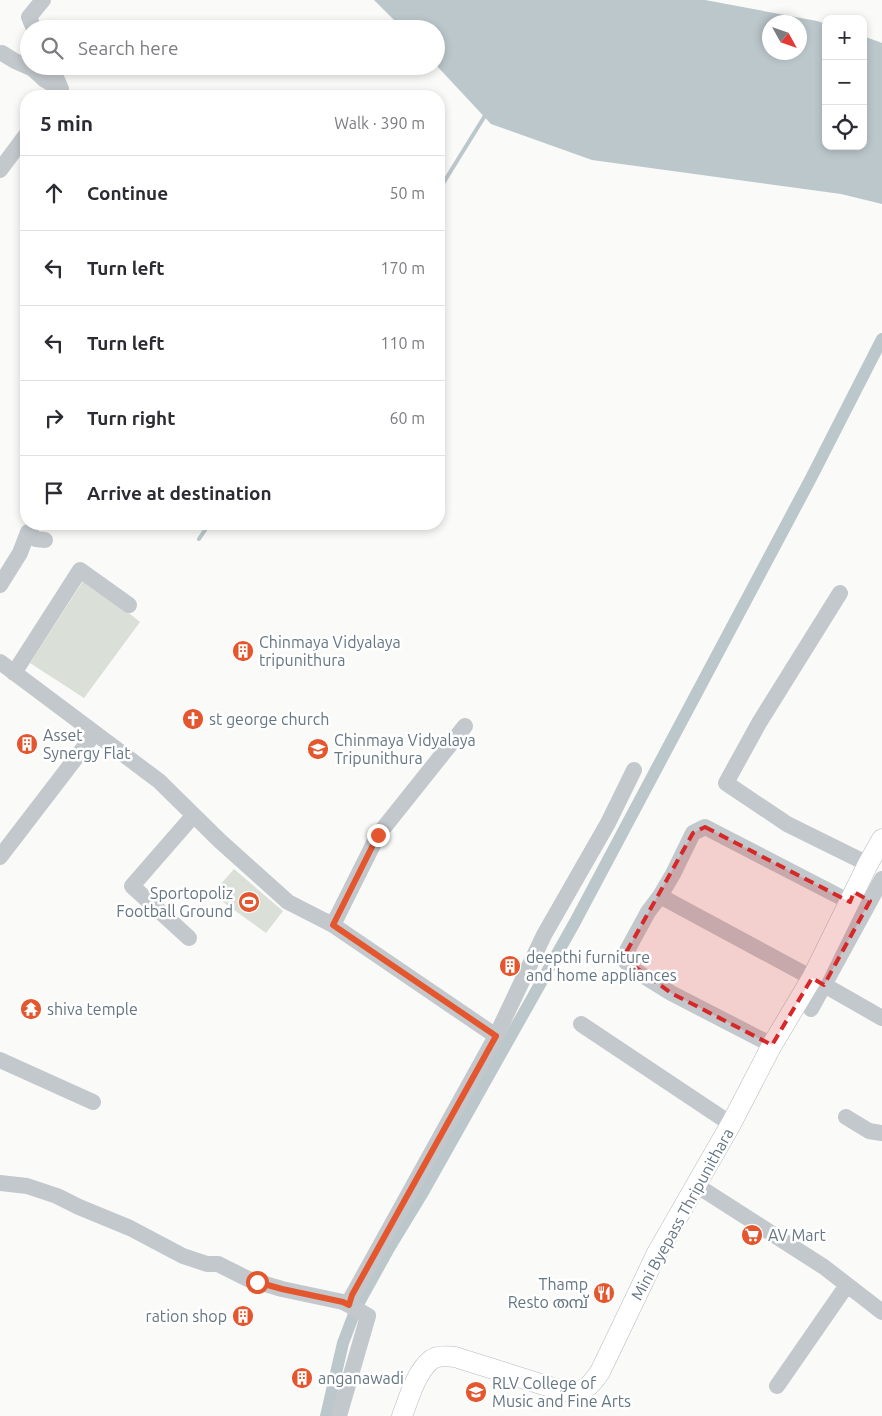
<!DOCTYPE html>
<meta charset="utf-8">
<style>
:root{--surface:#fff;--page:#f7f7f7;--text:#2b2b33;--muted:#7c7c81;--line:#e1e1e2}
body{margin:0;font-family:Ubuntu,"Noto Sans Malayalam",sans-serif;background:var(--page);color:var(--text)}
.controls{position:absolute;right:15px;top:15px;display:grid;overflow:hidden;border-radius:10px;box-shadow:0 2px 8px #0003}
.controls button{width:45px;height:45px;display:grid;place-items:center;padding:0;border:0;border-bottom:1px solid var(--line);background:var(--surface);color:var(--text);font:25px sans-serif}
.compass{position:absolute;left:762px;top:15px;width:45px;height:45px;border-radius:50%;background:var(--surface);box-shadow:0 2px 8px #0003;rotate:130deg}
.stop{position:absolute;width:15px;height:15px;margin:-11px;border:4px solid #e4572e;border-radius:50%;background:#fff}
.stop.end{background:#e4572e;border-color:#fff;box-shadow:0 1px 5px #0008}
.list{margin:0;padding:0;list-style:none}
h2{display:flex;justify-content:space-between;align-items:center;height:65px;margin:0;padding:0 20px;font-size:21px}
h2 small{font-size:16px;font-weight:400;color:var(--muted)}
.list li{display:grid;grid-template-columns:32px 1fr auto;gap:15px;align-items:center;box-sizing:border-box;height:75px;padding:0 20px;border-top:1px solid var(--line)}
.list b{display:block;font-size:19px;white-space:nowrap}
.list em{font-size:16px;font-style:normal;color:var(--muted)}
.icon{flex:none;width:28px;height:28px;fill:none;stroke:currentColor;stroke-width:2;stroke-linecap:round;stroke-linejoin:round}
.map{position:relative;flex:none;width:882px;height:1416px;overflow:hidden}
.search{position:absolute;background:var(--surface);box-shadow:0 2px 8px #0003;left:20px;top:20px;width:425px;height:55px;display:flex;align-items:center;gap:12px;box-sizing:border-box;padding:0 18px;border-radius:28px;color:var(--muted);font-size:19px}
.panel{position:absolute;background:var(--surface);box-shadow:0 2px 8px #0003;left:20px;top:90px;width:425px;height:440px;border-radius:20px}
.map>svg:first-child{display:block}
.green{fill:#dadfd7}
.water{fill:#bbc7cb;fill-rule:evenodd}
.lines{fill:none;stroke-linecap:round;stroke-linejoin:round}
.stream{stroke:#bbc7cb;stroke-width:4}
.canal{stroke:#bbc7cb;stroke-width:12}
.major-casing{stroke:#b5babe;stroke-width:21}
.minor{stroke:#c3c8cc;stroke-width:16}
.major{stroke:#fff;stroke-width:20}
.route{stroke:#e4572e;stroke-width:6}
.marked{fill:#d62828;fill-opacity:0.2;stroke:#d62828;stroke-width:4;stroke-dasharray:10 6;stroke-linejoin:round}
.labels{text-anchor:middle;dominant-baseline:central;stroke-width:5;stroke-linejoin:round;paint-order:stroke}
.poi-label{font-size:16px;fill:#657683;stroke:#fff;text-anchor:start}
.street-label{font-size:16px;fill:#657683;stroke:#fff}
</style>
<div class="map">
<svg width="882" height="1416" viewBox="0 0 882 1416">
<rect width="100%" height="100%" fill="#fafaf8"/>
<path class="green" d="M 85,578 L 140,622 L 84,698 L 30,663 Z
M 234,869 L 283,911 L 266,933 L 212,894 Z"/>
<path class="water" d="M 374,0 L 705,0 L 817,21 L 826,24 L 826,146 L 863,146 L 863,36 L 882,43 L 882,204 L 841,194 L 592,160 L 491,124 L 436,65 L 436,29 L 403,29 ZM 770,22 L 800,22 L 800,52 L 770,52 Z"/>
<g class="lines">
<path class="stream" d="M 439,190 L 486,114
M 199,539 L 209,524"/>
<path class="canal" d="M 326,1416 L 343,1343 L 357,1306 L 388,1250 L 422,1194 L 575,922 L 810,480 L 882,339"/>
<g class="major-casing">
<path id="major" d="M 402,1416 C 409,1398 416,1372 431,1360 C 437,1355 448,1356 455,1357 L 563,1391 C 584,1393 589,1388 600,1372 L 657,1253 L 731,1124 L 772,1045 L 812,978 L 868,864 L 882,839"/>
</g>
<path class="minor" d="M 34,29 L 29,17 L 43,0
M 2,53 L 15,61 L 33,69 L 45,80 L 61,89
M 51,66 L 61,89 L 60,90
M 0,170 L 26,135
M 0,585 L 20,553 L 28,532 L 36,539 L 45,540
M 840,593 L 759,723 L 726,783 L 787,824 L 868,864
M 0,662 L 159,781 L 220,841 L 288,902 L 333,925 L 496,1036 L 350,1300 L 349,1305 L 368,1316 L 339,1416
M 14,673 L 80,570 L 129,605
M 0,857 L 95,733
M 660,896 L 673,874 L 693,833 L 705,827 L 850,902
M 333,925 L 378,835 L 465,726
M 189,938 L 132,886 L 193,816
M 811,1009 L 882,879
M 581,1024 L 731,1124
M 496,1036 L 544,935 L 608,823 L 634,770
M 772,1045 L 671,993 L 631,968 L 623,958 L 648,912 L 660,896 L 812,978 L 882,1018
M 0,1060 L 93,1102
M 846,1117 L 869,1131 L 882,1133
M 0,1183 L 27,1186 L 57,1196 L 79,1207 L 130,1228 L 183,1256 L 207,1264 L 218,1264 L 248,1279 L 282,1289 L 343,1302 L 349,1305
M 696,1185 L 824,1267 L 882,1312
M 777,1386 L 847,1285"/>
<use href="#major" class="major"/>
</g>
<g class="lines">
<path class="route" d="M 257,1282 L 282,1289 L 343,1302 L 349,1305 L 352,1295 L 496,1036 L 333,925 L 378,835"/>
</g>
<path class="marked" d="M 705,827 L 850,902 L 854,892 L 870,901 L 824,985 L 812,978 L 772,1045 L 671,993 L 623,958 L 693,833 Z"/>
<defs>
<g id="building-disc" transform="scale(1.125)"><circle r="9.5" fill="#e4572e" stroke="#fff"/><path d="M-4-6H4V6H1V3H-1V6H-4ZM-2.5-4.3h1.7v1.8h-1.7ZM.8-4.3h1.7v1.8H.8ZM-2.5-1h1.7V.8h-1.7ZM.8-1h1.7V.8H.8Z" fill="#fff"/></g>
<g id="church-disc" transform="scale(1.125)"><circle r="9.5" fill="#e4572e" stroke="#fff"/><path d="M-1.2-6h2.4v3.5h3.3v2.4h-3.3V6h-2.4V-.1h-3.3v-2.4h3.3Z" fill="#fff"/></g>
<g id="school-disc" transform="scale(1.125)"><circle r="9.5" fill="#e4572e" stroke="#fff"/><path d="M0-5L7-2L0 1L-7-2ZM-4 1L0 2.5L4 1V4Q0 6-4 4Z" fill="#fff"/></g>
<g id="stadium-disc" transform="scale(1.125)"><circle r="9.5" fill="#e4572e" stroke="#fff"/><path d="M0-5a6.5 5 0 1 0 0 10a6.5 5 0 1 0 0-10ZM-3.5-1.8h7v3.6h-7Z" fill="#fff"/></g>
<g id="temple-disc" transform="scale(1.125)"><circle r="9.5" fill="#e4572e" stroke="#fff"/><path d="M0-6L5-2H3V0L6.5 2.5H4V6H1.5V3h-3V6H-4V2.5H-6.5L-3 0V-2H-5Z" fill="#fff"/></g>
<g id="supermarket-disc" transform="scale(1.125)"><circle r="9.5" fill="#e4572e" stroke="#fff"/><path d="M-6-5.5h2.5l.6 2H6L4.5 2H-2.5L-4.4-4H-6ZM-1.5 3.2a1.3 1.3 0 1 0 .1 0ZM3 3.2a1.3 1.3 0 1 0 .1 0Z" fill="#fff"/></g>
<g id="restaurant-disc" transform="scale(1.125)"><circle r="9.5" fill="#e4572e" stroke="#fff"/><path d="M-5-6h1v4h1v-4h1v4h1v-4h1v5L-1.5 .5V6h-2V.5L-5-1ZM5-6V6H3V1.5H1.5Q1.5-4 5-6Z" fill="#fff"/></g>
<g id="university-disc" transform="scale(1.125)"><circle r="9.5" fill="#e4572e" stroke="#fff"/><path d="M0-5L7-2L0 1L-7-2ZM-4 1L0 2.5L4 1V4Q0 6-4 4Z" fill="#fff"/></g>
</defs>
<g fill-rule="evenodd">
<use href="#building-disc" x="243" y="651"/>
<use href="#church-disc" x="193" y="719"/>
<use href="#building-disc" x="27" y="744"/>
<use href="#school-disc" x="318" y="749"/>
<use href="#stadium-disc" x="249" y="902"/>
<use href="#building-disc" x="510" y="966"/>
<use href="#temple-disc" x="31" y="1009"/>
<use href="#supermarket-disc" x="752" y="1235"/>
<use href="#restaurant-disc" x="604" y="1293"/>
<use href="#building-disc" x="243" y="1316"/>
<use href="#building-disc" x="302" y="1378"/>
<use href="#university-disc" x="476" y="1392"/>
</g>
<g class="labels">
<g class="poi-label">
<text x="259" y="642">Chinmaya Vidyalaya<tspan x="259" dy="18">tripunithura</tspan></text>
<text x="209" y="719">st george church</text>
<text x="43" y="735">Asset<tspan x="43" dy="18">Synergy Flat</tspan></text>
<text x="334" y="740">Chinmaya Vidyalaya<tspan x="334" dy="18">Tripunithura</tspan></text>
<text x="233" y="893" text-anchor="end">Sportopoliz<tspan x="233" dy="18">Football Ground</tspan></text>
<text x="526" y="957">deepthi furniture<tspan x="526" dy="18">and home appliances</tspan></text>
<text x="47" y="1009">shiva temple</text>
<text x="768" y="1235">AV Mart</text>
<text x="588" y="1284" text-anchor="end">Thamp<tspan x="588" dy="18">Resto തമ്പ്</tspan></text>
<text x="227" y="1316" text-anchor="end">ration shop</text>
<text x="318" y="1378">anganawadi</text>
<text x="492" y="1383">RLV College of<tspan x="492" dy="18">Music and Fine Arts</tspan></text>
</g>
<g class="street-label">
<text transform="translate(682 1214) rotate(-61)">Mini Byepass Thripunithara</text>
</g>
</g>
</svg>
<div class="controls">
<button>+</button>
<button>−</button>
<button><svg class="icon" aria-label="locate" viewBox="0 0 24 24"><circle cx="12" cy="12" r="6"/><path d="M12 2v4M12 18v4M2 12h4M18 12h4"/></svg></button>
</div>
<svg class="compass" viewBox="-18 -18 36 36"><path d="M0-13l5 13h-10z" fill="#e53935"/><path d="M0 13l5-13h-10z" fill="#7c7c81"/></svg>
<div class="stop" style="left:257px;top:1282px"></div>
<div class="stop end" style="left:378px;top:835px"></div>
<div class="search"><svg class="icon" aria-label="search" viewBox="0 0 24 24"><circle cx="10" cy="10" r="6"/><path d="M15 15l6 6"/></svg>Search here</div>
<section class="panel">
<h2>5 min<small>Walk · 390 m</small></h2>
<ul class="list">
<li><svg class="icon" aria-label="ahead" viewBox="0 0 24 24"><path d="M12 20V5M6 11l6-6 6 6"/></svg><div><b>Continue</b></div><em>50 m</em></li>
<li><svg class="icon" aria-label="left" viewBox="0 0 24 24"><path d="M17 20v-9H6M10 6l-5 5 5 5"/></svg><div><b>Turn left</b></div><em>170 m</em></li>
<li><svg class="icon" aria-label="left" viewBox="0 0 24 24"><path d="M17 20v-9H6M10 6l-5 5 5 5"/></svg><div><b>Turn left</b></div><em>110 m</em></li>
<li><svg class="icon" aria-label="right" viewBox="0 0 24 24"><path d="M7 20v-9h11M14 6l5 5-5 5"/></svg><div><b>Turn right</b></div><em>60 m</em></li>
<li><svg class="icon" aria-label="arrive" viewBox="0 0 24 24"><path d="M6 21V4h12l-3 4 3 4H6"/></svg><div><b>Arrive at destination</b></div></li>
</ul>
</section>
</div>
